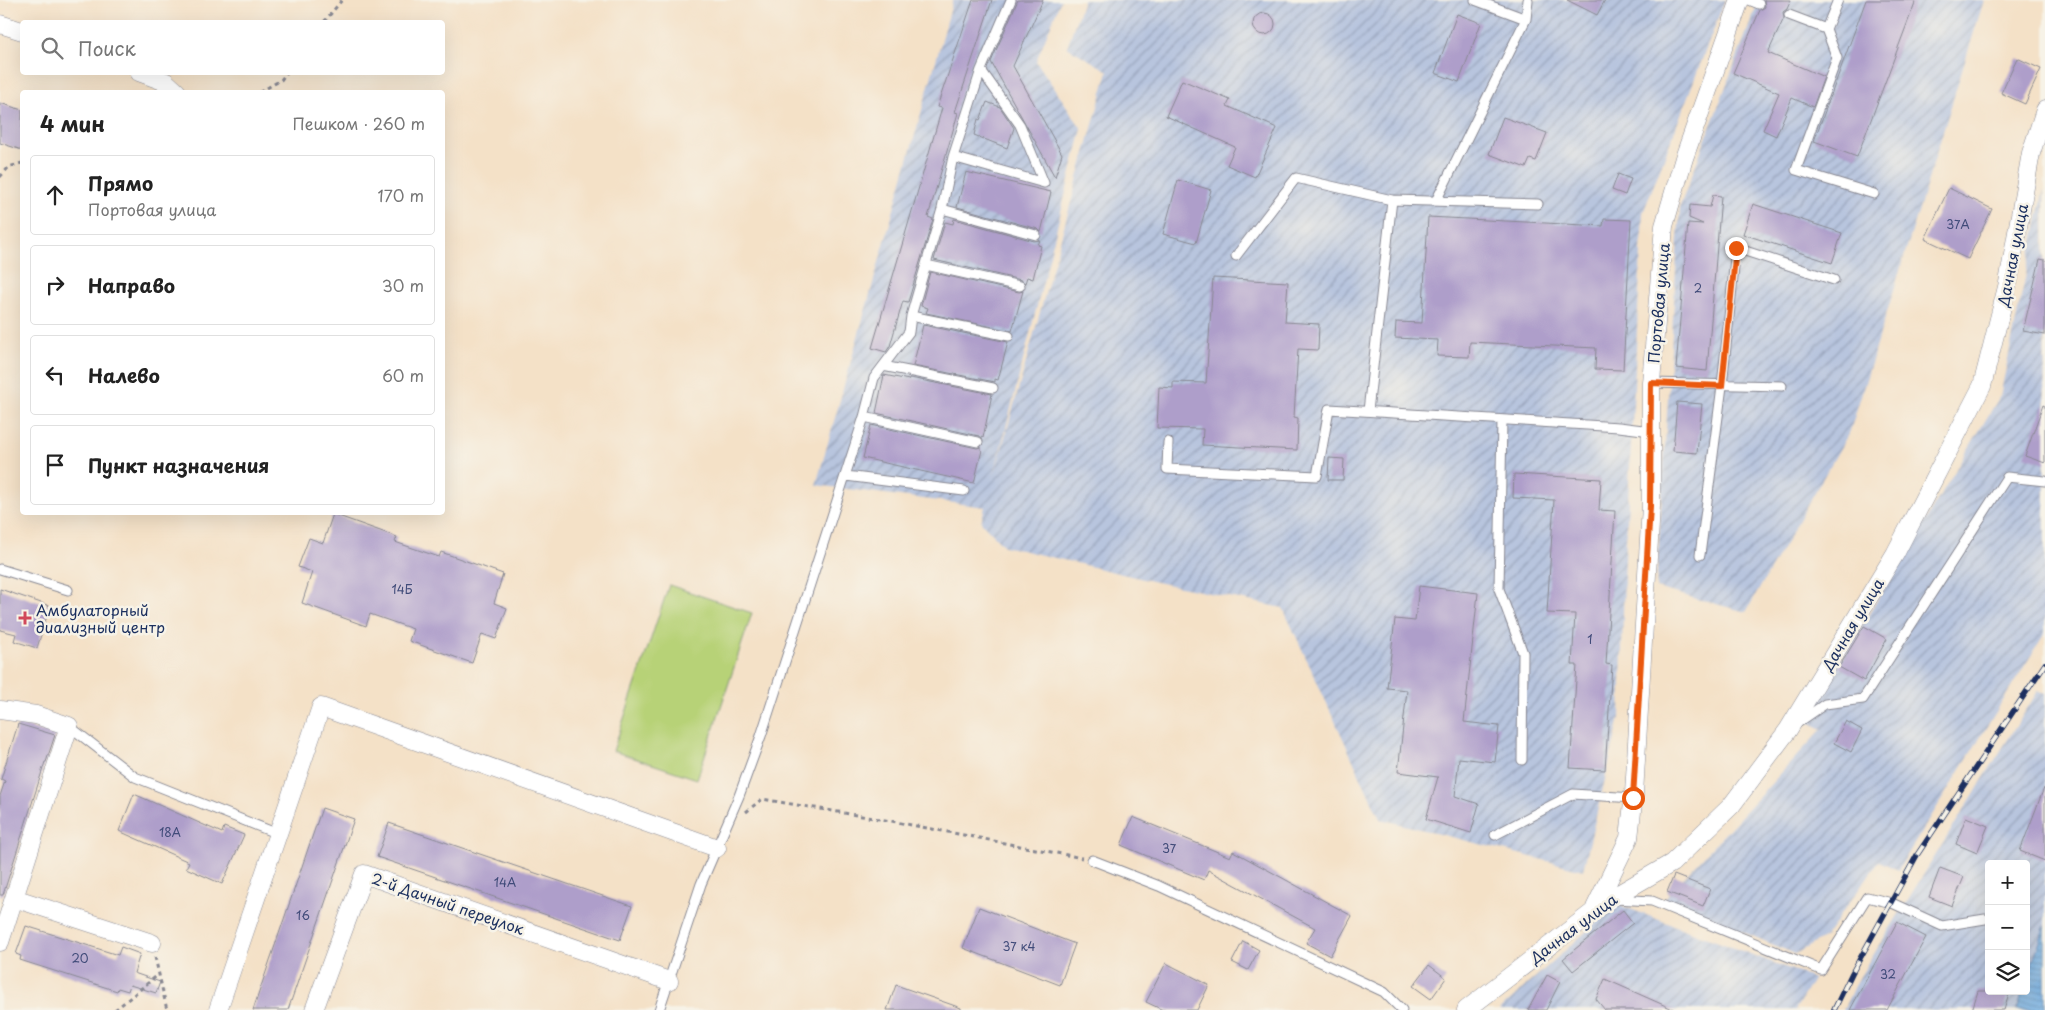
<!DOCTYPE html>
<html lang="ru">
<meta charset="utf-8">
<style>
:root{--surface:#fff;--page:#f6f6f6;--text:#222;--muted:#767676;--line:#e0e0e0}
body{margin:0;font-family:"Playpen Sans",sans-serif;background:var(--page);color:var(--text)}
.controls{position:absolute;right:15px;bottom:15px;display:grid;overflow:hidden;border-radius:5px;box-shadow:0 5px 20px #0002}
.controls button{width:45px;height:45px;display:grid;place-items:center;padding:0;border:0;border-bottom:1px solid var(--line);background:var(--surface);color:var(--text);font:25px sans-serif}
.stop{position:absolute;width:15px;height:15px;margin:-11px;border:4px solid #ea580c;border-radius:50%;background:#fff}
.stop.end{background:#ea580c;border-color:#fff;box-shadow:0 1px 5px #0008}
.list{margin:0;padding:0;list-style:none}
h2{display:flex;justify-content:space-between;align-items:center;height:65px;margin:0;padding:0 20px;font-size:21px}
h2 small{font-size:16px;font-weight:400;color:var(--muted)}
.list li{display:grid;grid-template-columns:32px 1fr auto;gap:15px;align-items:center;box-sizing:border-box;height:80px;margin:0 10px 10px;padding:0 10px;border:1px solid var(--line);border-radius:5px}
.list b{display:block;font-size:19px;white-space:nowrap}
.list p{margin:0;font-size:16px;white-space:nowrap;color:var(--muted)}
.list em{font-size:16px;font-style:normal;color:var(--muted)}
.icon{flex:none;width:28px;height:28px;fill:none;stroke:currentColor;stroke-width:2;stroke-linecap:round;stroke-linejoin:round}
.map{position:relative;flex:none;width:2045px;height:1010px;overflow:hidden}
.search{position:absolute;background:var(--surface);box-shadow:0 5px 20px #0002;left:20px;top:20px;width:425px;height:55px;display:flex;align-items:center;gap:12px;box-sizing:border-box;padding:0 18px;border-radius:5px;color:var(--muted);font-size:19px}
.panel{position:absolute;background:var(--surface);box-shadow:0 5px 20px #0002;left:20px;top:90px;width:425px;height:425px;border-radius:5px}
.map>svg:first-child{display:block}
.industrial{fill:url(#industrial-furrows)}
.pitch{fill:#b7d277;stroke:#69806a}
.water{fill:url(#water-rules);stroke:#446c9f}
.building{fill:#ae9eca}
.lines{fill:none;stroke-linecap:round;stroke-linejoin:round}
.service-casing{stroke:#888892;stroke-width:11}
.minor-casing{stroke:#888892;stroke-width:19}
.path{stroke:#888892;stroke-width:3;stroke-dasharray:4 4;stroke-linecap:butt}
.service{stroke:#fff;stroke-width:9}
.minor{stroke:#fff;stroke-width:18}
.rail-casing{stroke:#1b2f5e;stroke-width:5.5}
.rail{stroke:#f7f3e8;stroke-width:4;stroke-dasharray:11;stroke-linecap:butt}
.route{stroke:#ea580c;stroke-width:6}
.poi-dot{fill:#d1495b;stroke:#f7f3e8;stroke-width:2}
.labels{text-anchor:middle;dominant-baseline:central;stroke-width:5;stroke-linejoin:round;paint-order:stroke}
.number-label{font-size:12px;fill:#404b79}
.street-label{font-size:15px;fill:#1b2f5e;stroke:#f7f3e8}
.poi-label{font-size:15px;fill:#1b2f5e;stroke:#f7f3e8;text-anchor:start}
</style>
<div class="map">
<svg width="2045" height="1010" viewBox="0 0 2045 1010">
<defs>
<pattern id="industrial-furrows" width="10" height="10" patternUnits="userSpaceOnUse" patternTransform="scale(1.25)"><rect width="10" height="10" fill="#b8c5de"/><path d="M-1 1l2-2M0 10L10 0M9 11l2-2" fill="none" stroke="#95a0b7"/></pattern>
<pattern id="water-rules" width="6" height="5" patternUnits="userSpaceOnUse" patternTransform="scale(1.25)"><rect width="6" height="5" fill="#6eaae0"/><path d="M0 2.5h6" fill="none" stroke="#5a8bb9"/></pattern>
</defs>
<rect width="100%" height="100%" fill="#f7f3e8"/>
<filter id="ink" filterUnits="userSpaceOnUse"><feTurbulence type="fractalNoise" baseFrequency=".02" numOctaves="2"/><feDisplacementMap in="SourceGraphic" scale="10" xChannelSelector="R" yChannelSelector="G"/><feConvolveMatrix kernelMatrix="1 2 1 2 8 2 1 2 1" color-interpolation-filters="sRGB"/></filter>
<filter id="wash" filterUnits="userSpaceOnUse"><feTurbulence type="fractalNoise" baseFrequency=".0096" numOctaves="4" result="noise"/><feDisplacementMap in="SourceGraphic" scale="20" xChannelSelector="R" yChannelSelector="G"/><feGaussianBlur stdDeviation="1.12" result="paint"/><feColorMatrix in="noise" values="0 0 0 0 0 0 0 0 0 0 0 0 0 0 0 0 0 1.4 0 .05"/><feComposite in="paint" operator="in"/></filter>
<g filter="url(#wash)">
<rect width="100%" height="100%" fill="#f4e1c7"/>
<path class="industrial" d="M 953,0 L 1061,0 L 1036,61 L 1082,129 L 993,479 L 1108,71 L 1067,47 L 1083,0 L 1725,0 L 1643,213 L 1624,580 L 1620,718 L 1583,870 L 1380,819 L 1283,608 L 1156,582 L 1004,546 L 981,522 L 985,507 L 816,485 Z
M 1759,0 L 1984,0 L 1850,431 L 1746,612 L 1656,588 L 1680,206 Z
M 2044,189 L 2045,633 L 1898,870 L 1879,861 L 1825,937 L 1795,954 L 1664,899 L 1822,729 L 1808,722 L 1819,697 L 2000,396 Z
M 2038,691 L 2045,694 L 2045,925 L 2026,982 L 2026,864 L 1989,864 L 1989,991 L 2023,991 L 2017,1010 L 1843,1010 L 1854,986 Z
M 1617,904 L 1814,978 L 1795,1010 L 1499,1010 Z"/>
<path class="pitch" d="M 669,585 L 752,613 L 697,779 L 613,751 Z"/>
<path class="water" d="M 2045,925 L 2045,1010 L 2017,1010 L 2023,991 L 2026,991 L 2026,982 Z"/>
<g id="blocks">
<path class="building" d="M 973,0 L 992,0 L 955,112 L 958,113 L 928,217 L 933,219 L 908,302 L 903,301 L 890,346 L 886,352 L 872,348 L 942,108 L 937,107 Z
M 1018,0 L 1043,0 L 1013,66 L 1062,154 L 1055,177 L 991,62 Z
M 1567,0 L 1605,0 L 1597,15 Z
M 1764,0 L 1791,0 L 1787,9 L 1783,12 L 1784,18 L 1768,53 L 1824,77 L 1813,107 L 1792,98 L 1776,136 L 1763,130 L 1779,93 L 1733,73 L 1760,10 L 1765,7 Z
M 1866,0 L 1916,0 L 1857,157 L 1814,141 Z
M1253 24a11 11 0 1 1 22 0a11 11 0 1 1-22 0Z
M 1457,14 L 1481,23 L 1459,82 L 1435,73 Z
M 2017,58 L 2041,69 L 2025,104 L 2001,93 Z
M 1182,80 L 1230,100 L 1227,106 L 1277,128 L 1255,177 L 1227,165 L 1235,147 L 1166,116 Z
M 987,102 L 1000,107 L 1014,128 L 1007,148 L 974,135 L 978,119 L 980,120 Z
M 0,103 L 22,110 L 22,150 L 0,143 Z
M 1503,117 L 1547,133 L 1536,161 L 1530,159 L 1526,168 L 1489,154 Z
M 966,172 L 1051,192 L 1041,232 L 1038,229 L 957,207 Z
M 1618,174 L 1631,179 L 1625,195 L 1612,190 Z
M 1178,180 L 1211,190 L 1196,243 L 1163,234 Z
M 1949,188 L 1992,209 L 1968,259 L 1925,239 Z
M 1713,195 L 1721,196 L 1707,371 L 1676,368 L 1688,223 L 1703,224 L 1689,218 L 1690,205 L 1710,207 Z
M 1753,204 L 1842,233 L 1832,263 L 1743,234 Z
M 1428,217 L 1603,226 L 1604,219 L 1631,220 L 1623,370 L 1595,369 L 1596,348 L 1470,342 L 1469,357 L 1437,356 L 1438,340 L 1395,338 L 1396,322 L 1422,323 Z
M 954,219 L 1034,241 L 1040,240 L 1038,245 L 1041,246 L 1033,279 L 1027,277 L 1025,283 L 1021,280 L 934,260 L 945,222 L 953,224 Z
M 2040,259 L 2045,260 L 2045,335 L 2023,331 Z
M 930,272 L 1019,292 L 1023,291 L 1012,331 L 926,313 L 928,308 L 921,306 Z
M 1213,278 L 1288,282 L 1285,322 L 1319,324 L 1318,350 L 1298,349 L 1294,417 L 1298,418 L 1297,450 L 1202,445 L 1203,429 L 1157,428 L 1159,387 L 1173,388 L 1173,382 L 1206,383 Z
M 923,325 L 1008,342 L 998,380 L 995,379 L 995,382 L 913,366 Z
M 884,375 L 909,380 L 910,378 L 992,394 L 983,438 L 979,436 L 876,413 Z
M 1677,402 L 1702,404 L 1697,453 L 1673,451 Z
M 2043,405 L 2045,406 L 2045,463 L 2025,456 Z
M 871,425 L 977,448 L 981,447 L 981,450 L 982,450 L 974,483 L 863,458 Z
M 1329,458 L 1344,459 L 1343,480 L 1328,480 Z
M 1514,474 L 1601,479 L 1599,510 L 1615,511 L 1606,664 L 1612,665 L 1605,770 L 1570,768 L 1577,665 L 1572,665 L 1575,614 L 1547,613 L 1554,500 L 1513,498 Z
M 333,514 L 397,537 L 395,542 L 439,557 L 441,552 L 503,574 L 494,603 L 507,608 L 496,639 L 482,634 L 472,663 L 409,641 L 413,629 L 370,614 L 366,626 L 302,603 L 312,572 L 298,567 L 309,538 L 323,543 Z
M 1419,586 L 1478,593 L 1464,722 L 1499,726 L 1495,762 L 1459,758 L 1455,796 L 1479,804 L 1471,833 L 1426,819 L 1438,777 L 1398,772 L 1407,690 L 1387,688 L 1395,619 L 1415,621 Z
M 0,589 L 50,606 L 37,648 L 14,641 L 16,634 L 0,630 Z
M 1864,626 L 1887,639 L 1864,681 L 1839,667 Z
M 1846,721 L 1862,730 L 1851,752 L 1834,743 Z
M 18,724 L 55,735 L 46,762 L 45,762 L 3,895 L 0,895 L 0,796 L 5,781 L 1,779 Z
M 2044,788 L 2045,789 L 2045,861 L 2020,851 Z
M 134,794 L 222,833 L 224,827 L 244,835 L 222,884 L 186,868 L 189,862 L 119,831 Z
M 322,808 L 354,819 L 288,1010 L 253,1010 Z
M 1133,817 L 1230,857 L 1233,851 L 1352,916 L 1330,956 L 1306,943 L 1315,928 L 1208,870 L 1204,880 L 1121,845 Z
M 1966,817 L 1988,826 L 1977,853 L 1956,844 Z
M 389,823 L 632,906 L 620,940 L 377,857 Z
M 1940,868 L 1964,877 L 1952,906 L 1929,897 Z
M 1674,875 L 1710,889 L 1703,906 L 1667,892 Z
M 979,907 L 1075,944 L 1060,985 L 963,948 Z
M 1623,910 L 1633,923 L 1573,971 L 1563,959 Z
M 1897,922 L 1926,937 L 1887,1010 L 1850,1010 Z
M 26,926 L 118,955 L 121,947 L 140,954 L 134,973 L 160,982 L 156,993 L 130,985 L 128,991 L 118,988 L 117,991 L 20,960 L 21,956 L 16,954 Z
M 1243,941 L 1259,950 L 1248,970 L 1232,962 Z
M 1166,963 L 1209,985 L 1197,1010 L 1163,1010 L 1146,1002 Z
M 1429,965 L 1446,978 L 1431,999 L 1413,986 Z
M 1547,975 L 1560,982 L 1546,1010 L 1528,1010 Z
M 1605,979 L 1675,1010 L 1605,1010 L 1596,999 Z
M 896,985 L 961,1008 L 961,1010 L 887,1010 Z
M 1978,991 L 2010,991 L 2004,1010 L 1972,1010 Z"/>
</g>
</g>
<g filter="url(#ink)">
<use href="#blocks" fill-opacity="0" stroke="#888892" stroke-width="1"/>
<g class="lines">
<g class="service-casing">
<path id="service" d="M 1475,0 L 1526,19
M 1749,0 L 1759,4
M 1789,15 L 1826,29 L 1838,0
M 1826,29 L 1837,58 L 1796,170 L 1874,194
M 953,157 L 1044,183 L 1020,125 L 981,70
M 1436,201 L 1526,19 L 1528,0
M 942,209 L 1036,235
M 1236,256 L 1296,178 L 1392,200
M 926,265 L 1020,286
M 911,316 L 1009,336
M 883,366 L 993,388
M 1651,383 L 1782,386
M 1368,411 L 1392,200 L 1538,204
M 864,417 L 978,442
M 1502,420 L 1499,589 L 1523,653 L 1522,760
M 1168,442 L 1167,469 L 1317,476 L 1329,409 L 1619,427 L 1651,431
M 846,476 L 964,491
M 1700,555 L 1722,386 L 1736,248 L 1834,280
M 0,569 L 68,590
M 1796,724 L 1825,704 L 1863,699 L 2007,477 L 2045,481
M 69,726 L 135,777 L 278,834
M 1495,835 L 1573,794 L 1633,798
M 1092,860 L 1159,886 L 1384,992 L 1402,1010
M 1615,899 L 1652,901 L 1821,970 L 1867,897 L 1892,903 L 1942,926 L 1985,919
M 659,1010 L 701,884 L 739,796 L 761,736 L 864,417 L 874,378 L 909,332 L 911,316 L 942,209 L 953,157 L 981,70 L 1011,0"/>
</g>
<g class="minor-casing">
<path id="minor" d="M 0,24 L 22,31
M 139,72 L 166,82 L 177,92
M 0,710 L 36,715 L 69,726 L 0,942
M 14,898 L 152,943
M 1595,908 L 1629,838 L 1634,794 L 1651,506 L 1651,383 L 1664,226 L 1684,158 L 1740,0
M 218,1010 L 321,707 L 717,848
M 314,1010 L 364,874 L 669,981
M 1466,1010 L 1610,899 L 1672,863 L 1731,806 L 1788,730 L 1895,554 L 1982,386 L 2008,283 L 2031,153 L 2045,110"/>
</g>
<path class="path" d="M 324,22 L 342,0
M 260,92 L 281,80 L 287,72
M 0,177 L 9,167 L 22,163
M 746,812 L 762,799 L 891,821 L 1082,858
M 155,957 L 167,1010
M 115,1010 L 159,974"/>
<use href="#service" class="service"/>
<use href="#minor" class="minor"/>
<g class="rail-casing">
<path id="rail" d="M 1834,1010 L 1852,973 L 1917,855 L 2045,664"/>
</g>
<use href="#rail" class="rail"/>
</g>
</g>
<g class="lines" filter="url(#ink)">
<path class="route" d="M 1633,798 L 1650,506 L 1651,383 L 1722,386 L 1736,248"/>
</g>
<path class="poi-dot" d="M22.5 610.5h5v5h5v5h-5v5h-5v-5h-5v-5h5z"/>
<g class="labels">
<g class="number-label">
<text x="1958" y="224">37А</text>
<text x="1698" y="288">2</text>
<text x="402" y="589">14Б</text>
<text x="1590" y="639">1</text>
<text x="170" y="832">18А</text>
<text x="1169" y="848">37</text>
<text x="505" y="882">14А</text>
<text x="303" y="915">16</text>
<text x="1019" y="946">37 к4</text>
<text x="80" y="958">20</text>
<text x="1888" y="974">32</text>
</g>
<g class="street-label">
<text transform="translate(2012 255) rotate(-79)">Дачная улица</text>
<text transform="translate(1658 303) rotate(-85)">Портовая улица</text>
<text transform="translate(1852 624) rotate(-59)">Дачная улица</text>
<text transform="translate(448 903) rotate(19)">2-й Дачный переулок</text>
<text transform="translate(1573 928) rotate(-37)">Дачная улица</text>
</g>
<g class="poi-label">
<text x="36" y="609">Амбулаторный<tspan x="36" dy="17">диализный центр</tspan></text>
</g>
</g>
</svg>
<div class="controls">
<button>+</button>
<button>−</button>
<button><svg class="icon" aria-label="layers" viewBox="0 0 24 24"><path d="M12 4l9 5-9 5-9-5zM3 14l9 5 9-5"/></svg></button>
</div>
<div class="stop" style="left:1633px;top:798px"></div>
<div class="stop end" style="left:1736px;top:248px"></div>
<div class="search"><svg class="icon" aria-label="search" viewBox="0 0 24 24"><circle cx="10" cy="10" r="6"/><path d="M15 15l6 6"/></svg>Поиск</div>
<section class="panel">
<h2>4 мин<small>Пешком · 260 m</small></h2>
<ul class="list">
<li><svg class="icon" aria-label="ahead" viewBox="0 0 24 24"><path d="M12 20V5M6 11l6-6 6 6"/></svg><div><b>Прямо</b><p>Портовая улица</p></div><em>170 m</em></li>
<li><svg class="icon" aria-label="right" viewBox="0 0 24 24"><path d="M7 20v-9h11M14 6l5 5-5 5"/></svg><div><b>Направо</b></div><em>30 m</em></li>
<li><svg class="icon" aria-label="left" viewBox="0 0 24 24"><path d="M17 20v-9H6M10 6l-5 5 5 5"/></svg><div><b>Налево</b></div><em>60 m</em></li>
<li><svg class="icon" aria-label="arrive" viewBox="0 0 24 24"><path d="M6 21V4h12l-3 4 3 4H6"/></svg><div><b>Пункт назначения</b></div></li>
</ul>
</section>
</div>
